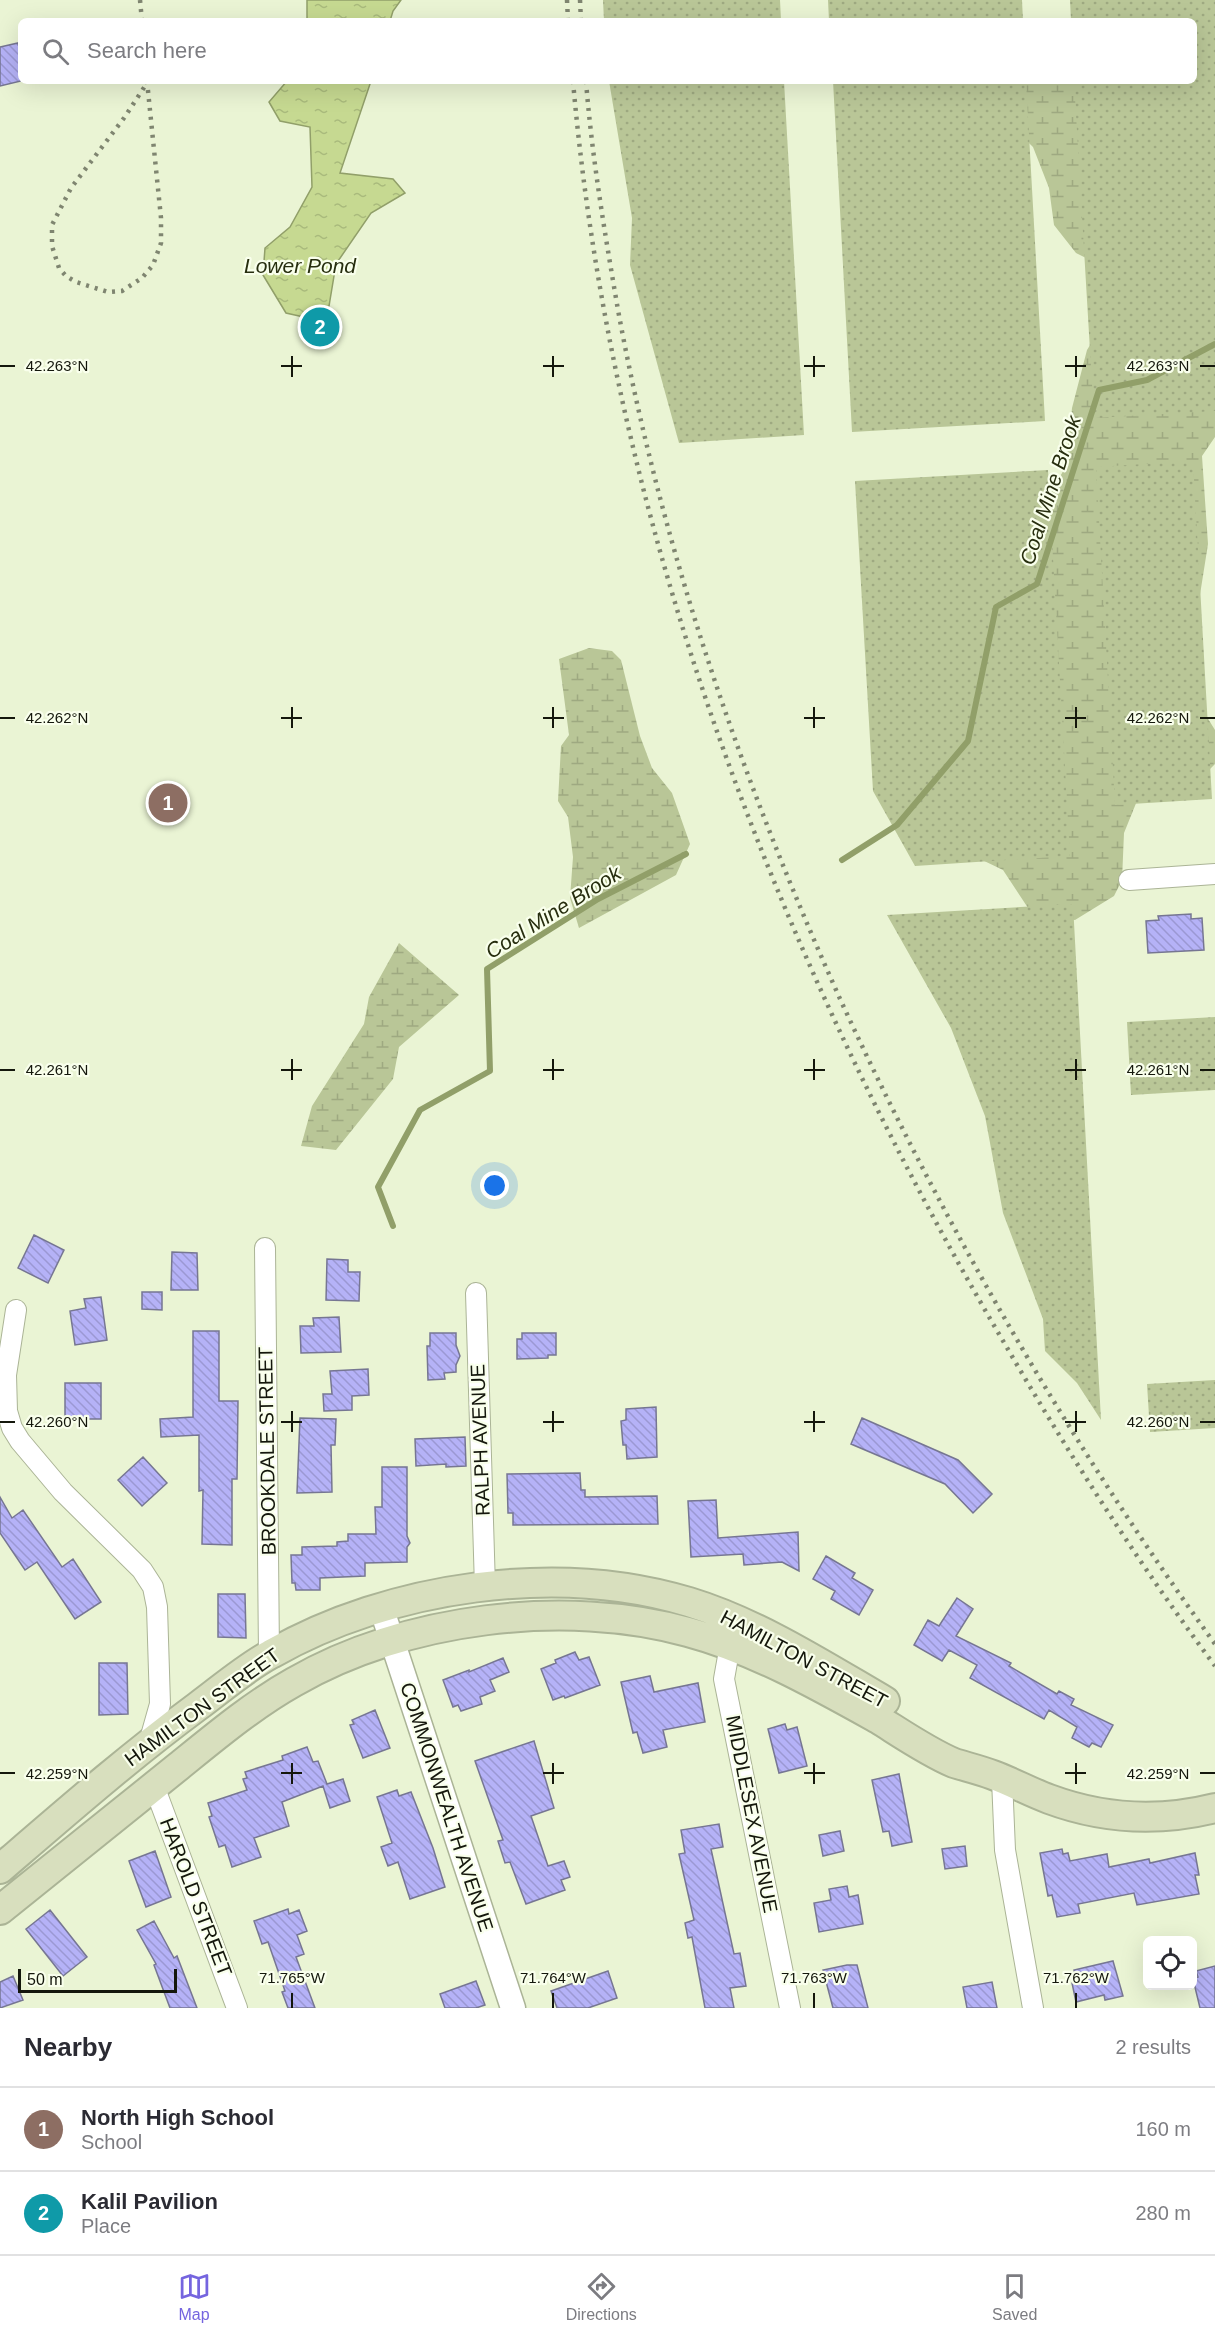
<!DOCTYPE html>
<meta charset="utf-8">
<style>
:root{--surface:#fff;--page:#f7f7f7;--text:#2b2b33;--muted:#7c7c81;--line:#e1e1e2;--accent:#7565df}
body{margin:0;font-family:Helvetica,sans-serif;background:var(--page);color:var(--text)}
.controls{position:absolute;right:18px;bottom:18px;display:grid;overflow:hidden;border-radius:9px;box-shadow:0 6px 24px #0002}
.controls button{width:54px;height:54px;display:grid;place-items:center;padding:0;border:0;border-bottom:2px solid var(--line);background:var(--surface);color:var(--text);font:30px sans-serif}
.scale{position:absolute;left:18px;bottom:15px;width:159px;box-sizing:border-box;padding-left:6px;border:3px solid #14170c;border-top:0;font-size:16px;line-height:21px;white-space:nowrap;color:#14170c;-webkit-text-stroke:4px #f9ffec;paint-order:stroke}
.you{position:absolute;left:495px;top:1186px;width:21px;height:21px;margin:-15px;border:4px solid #fff;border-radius:50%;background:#1a73e8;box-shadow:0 0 0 9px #1a73e833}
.badge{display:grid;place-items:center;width:39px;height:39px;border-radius:50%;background:var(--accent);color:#fff;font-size:20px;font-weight:700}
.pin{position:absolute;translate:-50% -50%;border:3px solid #fff;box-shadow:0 2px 6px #0006}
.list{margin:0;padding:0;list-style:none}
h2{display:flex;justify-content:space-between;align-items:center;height:78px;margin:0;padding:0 24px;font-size:26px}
h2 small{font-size:20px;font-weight:400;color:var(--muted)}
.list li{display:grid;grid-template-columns:39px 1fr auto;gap:18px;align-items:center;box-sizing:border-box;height:84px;padding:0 24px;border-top:2px solid var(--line)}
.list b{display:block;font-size:22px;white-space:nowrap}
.list p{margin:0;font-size:20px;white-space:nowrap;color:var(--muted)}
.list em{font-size:20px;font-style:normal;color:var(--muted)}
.icon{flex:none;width:33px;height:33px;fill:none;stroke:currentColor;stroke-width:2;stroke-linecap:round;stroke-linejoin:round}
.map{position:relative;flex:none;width:1215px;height:2008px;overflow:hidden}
.search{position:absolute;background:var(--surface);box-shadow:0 6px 24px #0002;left:18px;right:18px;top:18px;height:66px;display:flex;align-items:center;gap:15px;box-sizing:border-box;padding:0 21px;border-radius:9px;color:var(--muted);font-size:22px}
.sheet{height:246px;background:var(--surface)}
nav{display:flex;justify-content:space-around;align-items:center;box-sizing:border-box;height:84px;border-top:2px solid var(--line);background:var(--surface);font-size:16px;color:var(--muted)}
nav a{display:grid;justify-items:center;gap:3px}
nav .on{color:var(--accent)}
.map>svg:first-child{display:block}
.wetland{fill:url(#wetland-marsh)}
.park{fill:url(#park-dots)}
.water{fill:url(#water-ripples);stroke:#919f69;stroke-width:1.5}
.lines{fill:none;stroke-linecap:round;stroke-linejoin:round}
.stream{stroke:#919f69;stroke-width:6}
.building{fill:url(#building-back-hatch);stroke:#767692;stroke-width:1.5}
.minor-casing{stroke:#abb496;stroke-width:22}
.tertiary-casing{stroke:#abb496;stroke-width:27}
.secondary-casing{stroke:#abb496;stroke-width:32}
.minor{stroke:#fff;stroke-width:20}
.tertiary{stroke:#fff;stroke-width:24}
.secondary{stroke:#d8dfbe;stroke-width:28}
.rail{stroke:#7f8570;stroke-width:4.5;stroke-dasharray:3 6;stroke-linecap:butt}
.ticks{fill:none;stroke:#14170c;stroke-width:2}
.labels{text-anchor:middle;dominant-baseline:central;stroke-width:4.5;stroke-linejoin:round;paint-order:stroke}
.street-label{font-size:20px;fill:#14170c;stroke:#f9ffec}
.water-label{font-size:21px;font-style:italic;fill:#272e0f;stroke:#f9ffec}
.ticks-label{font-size:15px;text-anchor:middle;fill:#14170c;stroke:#f9ffec;stroke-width:4.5;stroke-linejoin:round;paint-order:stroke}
</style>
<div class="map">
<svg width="1215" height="2008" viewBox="0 0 1215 2008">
<defs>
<pattern id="wetland-marsh" width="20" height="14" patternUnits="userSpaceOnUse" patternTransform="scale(1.5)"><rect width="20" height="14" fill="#b9c697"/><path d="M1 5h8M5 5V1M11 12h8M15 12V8" fill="none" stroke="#9ea981"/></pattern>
<pattern id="park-dots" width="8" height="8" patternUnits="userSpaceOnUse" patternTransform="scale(1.5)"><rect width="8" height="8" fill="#b9c697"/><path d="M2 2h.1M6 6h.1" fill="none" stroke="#9ea981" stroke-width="1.8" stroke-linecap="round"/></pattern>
<pattern id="water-ripples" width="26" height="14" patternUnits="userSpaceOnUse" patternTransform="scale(1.5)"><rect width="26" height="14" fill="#c6d991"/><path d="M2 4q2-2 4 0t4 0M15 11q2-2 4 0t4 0" fill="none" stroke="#a9ba7c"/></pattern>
<pattern id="building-back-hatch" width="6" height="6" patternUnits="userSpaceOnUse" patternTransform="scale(1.5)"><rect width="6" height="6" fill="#b5b2f7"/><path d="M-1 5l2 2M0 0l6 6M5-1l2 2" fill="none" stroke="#9b98d3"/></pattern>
</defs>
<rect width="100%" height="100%" fill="#eaf4d4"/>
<path class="wetland" d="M 999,81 L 1079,81 L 1215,174 L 1215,437 L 1202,456 L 1208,544 L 1193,639 L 1202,709 L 1215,730 L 1215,764 L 1203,776 L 1141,791 L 1124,833 L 1122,880 L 1114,896 L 1075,920 L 1032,914 L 1003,870 L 953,846 L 1044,505 L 1066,466 L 1072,408 L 1087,350 L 1097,334 L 1098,264 L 1076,253 L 1054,225 L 1049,188 L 1033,147 L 999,114 Z
M 589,648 L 612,651 L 621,660 L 640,736 L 652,768 L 672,793 L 690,844 L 676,875 L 579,928 L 570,898 L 573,857 L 568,817 L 558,801 L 561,746 L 569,735 L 559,659 Z
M 399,943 L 459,995 L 399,1047 L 393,1079 L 336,1150 L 301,1146 L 312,1106 L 364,1024 L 369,997 Z"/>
<path class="park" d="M 603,0 L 780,0 L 781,21 L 604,21 Z
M 828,0 L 1022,0 L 1023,21 L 829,21 Z
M 1070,0 L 1215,0 L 1215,411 L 1094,418 L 1074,81 L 1194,81 L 1194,21 L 1071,21 Z
M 609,81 L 784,81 L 804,435 L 679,443 L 630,265 L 632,218 Z
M 833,81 L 1026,81 L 1045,421 L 852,432 Z
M 1193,461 L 1212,799 L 1115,805 L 1096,467 Z
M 1048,470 L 1070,856 L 915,866 L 873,791 L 855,481 Z
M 1073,904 L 1101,1420 L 1077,1383 L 1045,1351 L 1043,1319 L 1003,1213 L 985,1116 L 951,1028 L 887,915 Z
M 1215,1017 L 1215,1090 L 1131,1095 L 1127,1022 Z
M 1215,1380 L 1215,1428 L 1150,1432 L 1147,1384 Z"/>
<path class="water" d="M 307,0 L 401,0 L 393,11 L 390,21 L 307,21 Z
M 287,81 L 371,81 L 340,173 L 393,179 L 405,193 L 371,213 L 336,264 L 329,306 L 308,318 L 286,313 L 263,275 L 265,248 L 290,227 L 312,187 L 310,127 L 280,121 L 269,102 Z"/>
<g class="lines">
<path class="stream" d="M 842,860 L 897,825 L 968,741 L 996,607 L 1037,584 L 1099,390 L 1147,380 L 1215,344
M 393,1226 L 378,1187 L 420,1110 L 490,1071 L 487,969 L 598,899 L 686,854"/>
</g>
<path class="building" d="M 18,43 L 21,55 L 21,81 L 0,86 L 0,47 Z
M 1191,914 L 1191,919 L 1202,918 L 1204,950 L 1148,953 L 1146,921 L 1159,920 L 1158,916 Z
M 34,1235 L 64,1250 L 48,1283 L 18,1268 Z
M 172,1252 L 197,1253 L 198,1290 L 171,1290 Z
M 327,1259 L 348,1260 L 348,1272 L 360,1272 L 359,1301 L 326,1300 Z
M 142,1292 L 162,1292 L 162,1310 L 142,1309 Z
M 101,1297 L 107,1340 L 75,1345 L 70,1311 L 86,1308 L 84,1299 Z
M 339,1317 L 341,1352 L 301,1353 L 300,1326 L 314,1326 L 313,1318 Z
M 193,1331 L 219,1331 L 219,1401 L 238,1401 L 237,1479 L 232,1479 L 232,1545 L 202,1544 L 203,1490 L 199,1491 L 199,1435 L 161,1437 L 160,1419 L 193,1417 Z
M 430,1333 L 456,1333 L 456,1345 L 460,1356 L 456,1365 L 456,1372 L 444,1373 L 445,1379 L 428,1380 L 427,1346 L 430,1346 Z
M 522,1333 L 556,1333 L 556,1355 L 548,1355 L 548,1358 L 517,1359 L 517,1339 L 522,1339 Z
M 368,1369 L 369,1395 L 352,1396 L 352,1410 L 324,1411 L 323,1394 L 332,1394 L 330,1371 Z
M 65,1383 L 101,1383 L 101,1419 L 65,1419 Z
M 656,1407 L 657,1457 L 627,1459 L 626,1445 L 623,1445 L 621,1421 L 626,1420 L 626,1409 Z
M 300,1418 L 336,1419 L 335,1445 L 331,1445 L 332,1492 L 297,1493 Z
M 862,1418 L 958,1460 L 992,1494 L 973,1513 L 945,1484 L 851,1444 Z
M 465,1437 L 466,1466 L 446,1467 L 446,1464 L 416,1466 L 415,1439 Z
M 143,1457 L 167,1483 L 142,1506 L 118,1480 Z
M 382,1467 L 407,1467 L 407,1536 L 410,1543 L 407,1547 L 407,1562 L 365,1563 L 365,1576 L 320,1578 L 320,1590 L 296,1590 L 295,1583 L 292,1583 L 291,1555 L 302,1555 L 302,1547 L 337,1546 L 337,1542 L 348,1541 L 348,1534 L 376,1534 L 375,1507 L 382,1507 Z
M 580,1473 L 581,1490 L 585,1490 L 585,1497 L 657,1496 L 658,1524 L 513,1525 L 513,1513 L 508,1513 L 507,1474 Z
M 0,1497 L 12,1518 L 23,1510 L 62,1567 L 73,1559 L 101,1602 L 75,1619 L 37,1562 L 25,1570 L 0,1533 Z
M 716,1500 L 718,1538 L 798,1532 L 799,1571 L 782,1562 L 744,1565 L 743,1554 L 691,1557 L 688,1501 Z
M 826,1556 L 855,1573 L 852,1578 L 873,1590 L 859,1615 L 831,1599 L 835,1591 L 813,1579 Z
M 218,1594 L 245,1594 L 246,1638 L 218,1637 Z
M 957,1598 L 973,1609 L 956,1636 L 1011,1663 L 1009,1666 L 1057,1694 L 1059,1691 L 1074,1699 L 1071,1705 L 1113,1725 L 1101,1747 L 1092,1743 L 1089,1747 L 1072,1738 L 1077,1727 L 1049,1710 L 1044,1719 L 970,1678 L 977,1665 L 949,1650 L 942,1661 L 914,1645 L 928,1620 L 939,1626 Z
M 575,1652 L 579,1660 L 589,1657 L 600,1685 L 565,1698 L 564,1696 L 553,1700 L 541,1669 L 556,1663 L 555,1660 Z
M 503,1658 L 509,1672 L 490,1680 L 495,1691 L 480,1697 L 482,1704 L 461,1711 L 458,1705 L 453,1707 L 443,1680 L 469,1670 L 469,1672 Z
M 99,1663 L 127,1663 L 128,1714 L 99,1715 Z
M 650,1676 L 654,1692 L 698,1683 L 705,1722 L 663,1730 L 667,1747 L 643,1753 L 637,1732 L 633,1733 L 621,1682 Z
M 375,1710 L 390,1748 L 363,1758 L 350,1725 L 354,1724 L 352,1720 Z
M 785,1724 L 787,1730 L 797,1727 L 807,1766 L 779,1773 L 768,1729 Z
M 534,1741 L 554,1808 L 531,1816 L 548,1866 L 564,1861 L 570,1877 L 561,1880 L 565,1890 L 526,1904 L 510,1862 L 505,1863 L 498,1841 L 503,1840 L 475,1761 Z
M 307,1747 L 313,1762 L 318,1761 L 327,1784 L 343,1779 L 350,1801 L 330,1808 L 323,1786 L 282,1802 L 289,1826 L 254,1838 L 261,1857 L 232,1867 L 225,1845 L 219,1847 L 209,1817 L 212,1816 L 208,1803 L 247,1790 L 243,1779 L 247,1778 L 245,1772 L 283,1760 L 282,1756 Z
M 899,1774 L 912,1842 L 892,1846 L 889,1831 L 883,1832 L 872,1780 Z
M 397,1790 L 399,1796 L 411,1792 L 433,1848 L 445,1887 L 410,1899 L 398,1862 L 388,1866 L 381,1847 L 392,1843 L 377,1797 Z
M 719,1824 L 723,1847 L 711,1849 L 734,1954 L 740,1953 L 746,1986 L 730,1988 L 734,2008 L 705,2008 L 692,1937 L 688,1938 L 685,1923 L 694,1920 L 679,1854 L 685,1853 L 681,1830 Z
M 840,1831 L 844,1851 L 823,1856 L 819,1835 Z
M 965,1846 L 967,1866 L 945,1869 L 942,1849 Z
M 1062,1849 L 1063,1854 L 1068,1853 L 1070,1861 L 1107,1854 L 1109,1867 L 1149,1859 L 1150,1863 L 1195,1853 L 1199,1875 L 1195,1875 L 1199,1894 L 1137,1905 L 1134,1893 L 1078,1904 L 1080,1913 L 1057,1917 L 1052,1895 L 1048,1896 L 1040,1853 Z
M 155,1851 L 171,1897 L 146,1907 L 129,1861 Z
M 847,1886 L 849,1897 L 858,1895 L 863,1924 L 819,1932 L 814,1903 L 831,1900 L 829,1889 Z
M 288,1909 L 289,1914 L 299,1910 L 307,1931 L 297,1935 L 304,1954 L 296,1957 L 315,2008 L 288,2008 L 282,1992 L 285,1991 L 268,1942 L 262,1944 L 254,1921 Z
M 50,1910 L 87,1957 L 63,1976 L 26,1929 Z
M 154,1921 L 174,1958 L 177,1956 L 197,2008 L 170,2008 L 154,1965 L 156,1964 L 137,1930 Z
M 1113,1961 L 1123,1996 L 1105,2000 L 1104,1995 L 1076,2002 L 1072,1983 L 1077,1982 L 1074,1970 Z
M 847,1965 L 857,1965 L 868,2008 L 833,2008 L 823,1970 Z
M 1215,1966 L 1215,2008 L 1200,2008 L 1193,1979 L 1198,1977 L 1196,1971 Z
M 608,1971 L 617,1998 L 588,2008 L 557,2008 L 551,1991 Z
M 13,1976 L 23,2000 L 0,2008 L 0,1982 Z
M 476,1981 L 485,2005 L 476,2008 L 445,2008 L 440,1994 Z
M 992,1982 L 997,2008 L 967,2008 L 963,1987 Z"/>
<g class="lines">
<g class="minor-casing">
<path id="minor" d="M 1129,880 L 1215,874
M 265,1248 L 269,1655
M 476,1293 L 485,1587
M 16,1310 L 6,1375 L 7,1411 L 12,1428 L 20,1441 L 63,1492 L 142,1570 L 153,1587 L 157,1607 L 160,1704 L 149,1743
M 732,1634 L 724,1679 L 790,2008
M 1002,1779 L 1005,1850 L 1033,2008
M 154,1786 L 237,2008"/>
</g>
<g class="tertiary-casing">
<path id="tertiary" d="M 381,1607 L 513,2008"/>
</g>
<g class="secondary-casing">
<path id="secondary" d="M 0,1869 C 65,1813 129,1757 198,1706 C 221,1689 245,1668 271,1654 C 390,1586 557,1562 689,1602 C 758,1623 823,1665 885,1701
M 0,1910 C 60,1862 119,1814 179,1766 C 216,1736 253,1705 294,1682 C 404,1618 565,1598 688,1632 C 755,1650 817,1685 878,1719 C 902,1734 928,1752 954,1763 C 967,1767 980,1770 993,1775 C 1012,1782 1030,1792 1049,1799 C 1103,1819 1159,1822 1215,1808"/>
</g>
<use href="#minor" class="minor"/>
<use href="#tertiary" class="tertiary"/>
<use href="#secondary" class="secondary"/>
<path class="rail" d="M 140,0 L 142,21
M 567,0 L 568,21
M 580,0 L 581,21
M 147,81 L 161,218 L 161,243 L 153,265 L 142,278 L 122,291 L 108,292 L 76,282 L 66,276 L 59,268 L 52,246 L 52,225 L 71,188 L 124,118 L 147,83
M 573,81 C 612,529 779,961 1006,1346 C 1070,1456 1139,1564 1215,1666
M 586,81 C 592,158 605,234 618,310 C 662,549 741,779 841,1001 C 945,1227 1069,1442 1215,1644"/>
</g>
<path class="ticks" d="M 292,356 L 292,377M 553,356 L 553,377M 814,356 L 814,377M 1076,356 L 1076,377M 0,366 L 15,366M 281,366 L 302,366M 543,366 L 564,366M 804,366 L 825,366M 1065,366 L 1086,366M 1200,366 L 1215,366M 292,707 L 292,728M 553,707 L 553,728M 814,707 L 814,728M 1076,707 L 1076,728M 0,718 L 15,718M 281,718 L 302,718M 543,718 L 564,718M 804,718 L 825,718M 1065,718 L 1086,718M 1200,718 L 1215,718M 292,1059 L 292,1080M 553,1059 L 553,1080M 814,1059 L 814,1080M 1076,1059 L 1076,1080M 0,1070 L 15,1070M 281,1070 L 302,1070M 543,1070 L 564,1070M 804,1070 L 825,1070M 1065,1070 L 1086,1070M 1200,1070 L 1215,1070M 292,1411 L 292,1432M 553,1411 L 553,1432M 814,1411 L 814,1432M 1076,1411 L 1076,1432M 0,1422 L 15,1422M 281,1422 L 302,1422M 543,1422 L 564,1422M 804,1422 L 825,1422M 1065,1422 L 1086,1422M 1200,1422 L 1215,1422M 292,1763 L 292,1784M 553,1763 L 553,1784M 814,1763 L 814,1784M 1076,1763 L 1076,1784M 0,1773 L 15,1773M 281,1773 L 302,1773M 543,1773 L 564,1773M 804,1773 L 825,1773M 1065,1773 L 1086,1773M 1200,1773 L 1215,1773M 292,1993 L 292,2008M 553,1993 L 553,2008M 814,1993 L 814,2008M 1076,1993 L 1076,2008"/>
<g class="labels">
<g class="street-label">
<text transform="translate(480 1440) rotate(-92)">RALPH AVENUE</text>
<text transform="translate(267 1451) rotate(-91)">BROOKDALE STREET</text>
<text transform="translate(804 1659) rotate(28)">HAMILTON STREET</text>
<text transform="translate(202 1707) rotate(-36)">HAMILTON STREET</text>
<text transform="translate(447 1807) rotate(72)">COMMONWEALTH AVENUE</text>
<text transform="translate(752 1814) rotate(79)">MIDDLESEX AVENUE</text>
<text transform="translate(196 1897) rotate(69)">HAROLD STREET</text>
</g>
<g class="water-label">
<text x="300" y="265">Lower Pond</text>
<text transform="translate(1050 490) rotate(-72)">Coal Mine Brook</text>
<text transform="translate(553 912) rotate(-32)">Coal Mine Brook</text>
</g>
</g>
<g class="ticks-label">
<text x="57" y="371">42.263°N</text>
<text x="1158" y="371">42.263°N</text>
<text x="57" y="723">42.262°N</text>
<text x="1158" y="723">42.262°N</text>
<text x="57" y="1075">42.261°N</text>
<text x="1158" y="1075">42.261°N</text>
<text x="57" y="1427">42.260°N</text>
<text x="1158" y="1427">42.260°N</text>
<text x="57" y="1779">42.259°N</text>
<text x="1158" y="1779">42.259°N</text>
<text x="292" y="1983">71.765°W</text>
<text x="553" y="1983">71.764°W</text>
<text x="814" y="1983">71.763°W</text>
<text x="1076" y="1983">71.762°W</text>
</g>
</svg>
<div class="controls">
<button><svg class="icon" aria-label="locate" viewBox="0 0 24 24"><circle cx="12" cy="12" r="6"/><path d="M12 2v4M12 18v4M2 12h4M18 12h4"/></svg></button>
</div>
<div class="scale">50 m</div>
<div class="you"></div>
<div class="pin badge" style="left:168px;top:803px;background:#8d6e63">1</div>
<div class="pin badge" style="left:320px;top:327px;background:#0f9aa8">2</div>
<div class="search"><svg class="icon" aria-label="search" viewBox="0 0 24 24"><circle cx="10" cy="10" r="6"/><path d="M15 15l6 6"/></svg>Search here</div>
</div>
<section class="sheet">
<h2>Nearby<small>2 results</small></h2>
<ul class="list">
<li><span class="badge" style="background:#8d6e63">1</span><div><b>North High School</b><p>School</p></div><em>160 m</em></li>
<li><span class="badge" style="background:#0f9aa8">2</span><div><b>Kalil Pavilion</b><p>Place</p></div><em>280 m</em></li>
</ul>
</section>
<nav>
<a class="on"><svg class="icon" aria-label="map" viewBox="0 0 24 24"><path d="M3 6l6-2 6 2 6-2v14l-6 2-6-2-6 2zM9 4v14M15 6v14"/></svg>Map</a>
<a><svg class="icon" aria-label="directions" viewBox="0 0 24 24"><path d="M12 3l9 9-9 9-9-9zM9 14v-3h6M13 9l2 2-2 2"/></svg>Directions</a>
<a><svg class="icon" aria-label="saved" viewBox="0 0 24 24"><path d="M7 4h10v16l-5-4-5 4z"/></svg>Saved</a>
</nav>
